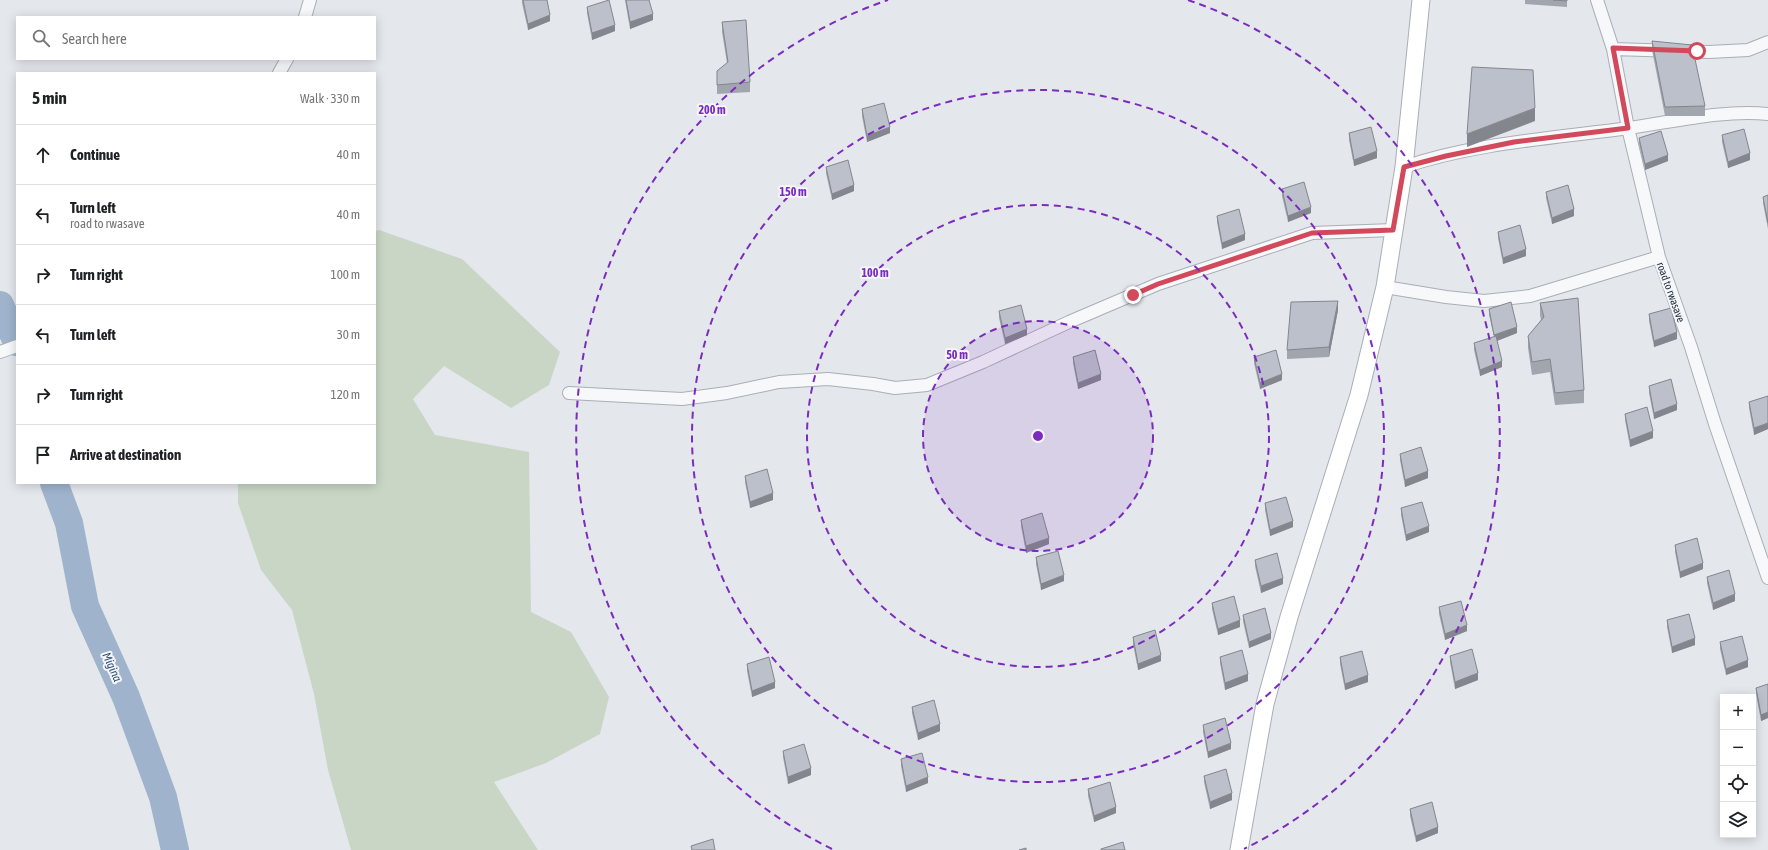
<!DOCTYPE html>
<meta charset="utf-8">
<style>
:root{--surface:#fff;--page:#f2f2f2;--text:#202124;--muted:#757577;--line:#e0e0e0}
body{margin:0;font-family:"Asap Condensed",sans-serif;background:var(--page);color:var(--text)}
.controls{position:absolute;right:12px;bottom:12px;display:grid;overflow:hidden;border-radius:0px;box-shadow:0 2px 10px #0003}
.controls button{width:36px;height:36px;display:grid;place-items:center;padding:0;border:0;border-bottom:1px solid var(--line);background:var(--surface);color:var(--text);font:20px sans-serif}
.stop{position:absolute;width:12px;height:12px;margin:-9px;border:3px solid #d1495b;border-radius:50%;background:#fff}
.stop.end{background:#d1495b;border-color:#fff;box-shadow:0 1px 4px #0008}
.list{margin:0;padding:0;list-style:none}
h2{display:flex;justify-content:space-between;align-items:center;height:52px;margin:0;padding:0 16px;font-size:17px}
h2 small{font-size:13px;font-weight:400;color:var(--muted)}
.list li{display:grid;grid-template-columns:26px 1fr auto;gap:12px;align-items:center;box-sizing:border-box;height:60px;padding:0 16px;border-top:1px solid var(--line)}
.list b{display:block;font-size:15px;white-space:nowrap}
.list p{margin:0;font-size:13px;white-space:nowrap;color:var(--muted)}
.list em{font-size:13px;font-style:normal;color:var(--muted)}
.icon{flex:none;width:22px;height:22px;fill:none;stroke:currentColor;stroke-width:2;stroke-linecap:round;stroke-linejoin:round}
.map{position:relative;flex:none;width:1768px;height:850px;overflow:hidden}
.search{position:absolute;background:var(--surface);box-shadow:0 2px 10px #0003;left:16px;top:16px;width:360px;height:44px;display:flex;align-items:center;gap:10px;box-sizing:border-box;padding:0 14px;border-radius:0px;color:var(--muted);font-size:15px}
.panel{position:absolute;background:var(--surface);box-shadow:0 2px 10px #0003;left:16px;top:72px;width:360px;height:412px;border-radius:0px}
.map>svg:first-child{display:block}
.green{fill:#c9d6c5}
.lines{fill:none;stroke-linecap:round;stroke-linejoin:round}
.river{stroke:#9fb4cc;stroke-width:28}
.minor-casing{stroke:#a9aeb7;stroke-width:14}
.secondary-casing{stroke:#a9aeb7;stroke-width:19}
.minor{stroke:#f7f8fa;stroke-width:12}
.secondary{stroke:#fff;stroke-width:17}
.wall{fill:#a1a5ae}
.shaded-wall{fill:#83868d}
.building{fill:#bbc0ca;stroke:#83868d}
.route{stroke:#d1495b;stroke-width:5}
.ring{fill:none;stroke:#7b2cbf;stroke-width:2;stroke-dasharray:7 5}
.labels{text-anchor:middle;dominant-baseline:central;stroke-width:4;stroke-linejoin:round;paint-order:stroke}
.street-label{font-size:11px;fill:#2b3445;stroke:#f4f6f9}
.water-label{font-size:12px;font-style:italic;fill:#34527a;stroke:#f4f6f9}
.centre{fill:#7b2cbf;stroke:#f4f6f9;stroke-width:2}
.ring-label{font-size:12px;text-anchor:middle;font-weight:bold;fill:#7b2cbf;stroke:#f4f6f9;stroke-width:4;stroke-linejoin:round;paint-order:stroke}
</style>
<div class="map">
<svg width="1768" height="850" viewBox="0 0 1768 850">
<rect width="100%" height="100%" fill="#e4e7ec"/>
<path class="green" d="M 379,230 L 462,259 L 560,352 L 549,385 L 511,408 L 444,366 L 413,399 L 435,435 L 529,452 L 531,612 L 571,632 L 609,697 L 600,734 L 546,763 L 494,782 L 538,850 L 351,850 L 328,770 L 314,694 L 292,610 L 261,570 L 238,503 L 238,483 L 375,483 L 375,231 Z"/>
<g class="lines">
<path class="river" d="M 0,305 L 17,342
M 54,483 L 69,523 L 85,606 L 126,697 L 163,797 L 175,850"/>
<g class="minor-casing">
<path id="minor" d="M 1597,0 L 1613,49 L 1628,128 L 1659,257 L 1691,347 L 1715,424 L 1768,578
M 305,17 L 310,0
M 1613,49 L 1709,52 L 1748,50 L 1768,42
M 279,73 L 287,59
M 1404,167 C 1474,143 1555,138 1629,128 C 1672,122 1725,109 1768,114
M 1385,287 L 1446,297 L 1484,301 L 1530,296 L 1659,257
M 0,352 L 17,346
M 569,393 L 682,399 L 727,393 L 779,382 L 828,379 L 873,384 L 895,388 L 927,385 L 983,362 L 1069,322 L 1158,284 L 1312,233 L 1393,230"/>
</g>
<g class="secondary-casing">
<path id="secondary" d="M 1239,850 L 1265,704 L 1289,617 L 1359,395 L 1385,287 L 1404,167 L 1421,0"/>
</g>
<use href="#minor" class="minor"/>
<use href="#secondary" class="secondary"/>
</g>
<path class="wall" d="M 522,0 L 547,0 L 550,21 L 528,30 L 522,3 Z
M 625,0 L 649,0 L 653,20 L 630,29 Z
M 1525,0 L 1567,0 L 1567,7 L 1525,4 Z
M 587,7 L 615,31 L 592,40 L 587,13 Z
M 722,22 L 750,82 L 750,92 L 717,94 L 717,71 L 727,63 L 722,32 Z
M 1652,41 L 1705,106 L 1705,116 L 1665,116 L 1652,50 Z
M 862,109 L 890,133 L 867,142 L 862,116 Z
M 1349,133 L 1377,158 L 1354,166 L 1349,140 Z
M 1722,135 L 1750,160 L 1728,168 L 1722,142 Z
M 1639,138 L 1668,161 L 1645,170 L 1639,144 Z
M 826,167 L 854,191 L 832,200 L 826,173 Z
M 1282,189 L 1311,213 L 1288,222 L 1282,196 Z
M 1546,192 L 1574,216 L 1552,224 L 1546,198 Z
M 1768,195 L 1768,229 L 1763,203 L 1763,197 Z
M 1217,216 L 1245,240 L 1222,249 L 1217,222 Z
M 1498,232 L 1526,256 L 1503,264 L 1498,238 Z
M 1540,303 L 1584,390 L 1584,403 L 1555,405 L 1550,372 L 1532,375 L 1528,348 L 1528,336 L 1541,320 L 1540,315 Z
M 1489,309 L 1517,333 L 1497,341 L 1502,367 L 1480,376 L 1474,350 L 1474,343 L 1494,337 L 1489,315 Z
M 1338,310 L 1329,357 L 1287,359 L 1287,350 Z
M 999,311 L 1027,335 L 1005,344 L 999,318 Z
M 1649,314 L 1677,339 L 1654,347 L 1649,321 Z
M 1073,357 L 1101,380 L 1078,389 L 1073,363 Z
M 1254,357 L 1282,380 L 1260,389 L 1254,363 Z
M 1649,386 L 1677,410 L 1654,419 L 1649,393 Z
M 1768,396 L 1768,429 L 1754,435 L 1749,408 L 1749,402 Z
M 1625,414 L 1653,438 L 1630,447 L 1625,420 Z
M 1400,454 L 1428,478 L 1405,487 L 1400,460 Z
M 745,476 L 773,500 L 750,508 L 745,482 Z
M 1265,503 L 1293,527 L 1270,536 L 1265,510 Z
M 1401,508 L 1429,532 L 1406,541 L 1401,515 Z
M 1021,520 L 1049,544 L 1026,553 L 1021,526 Z
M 1675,545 L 1703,569 L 1680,578 L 1675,552 Z
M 1036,557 L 1064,581 L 1041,590 L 1036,564 Z
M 1255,560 L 1283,584 L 1261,593 L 1255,566 Z
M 1707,577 L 1735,601 L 1713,610 L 1707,583 Z
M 1212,603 L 1240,627 L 1218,635 L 1212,609 Z
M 1439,607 L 1467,631 L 1445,640 L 1439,614 Z
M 1243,615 L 1271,639 L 1249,648 L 1243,621 Z
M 1667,620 L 1695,645 L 1672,653 L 1667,627 Z
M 1133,637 L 1161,661 L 1138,670 L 1133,644 Z
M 1720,642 L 1748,667 L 1726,675 L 1720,649 Z
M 1450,656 L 1478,680 L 1455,689 L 1450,662 Z
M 1220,657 L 1248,681 L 1225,690 L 1220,663 Z
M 1340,657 L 1368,682 L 1345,690 L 1340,664 Z
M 747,664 L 775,688 L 752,697 L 747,671 Z
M 1768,684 L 1768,718 L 1761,721 L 1756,694 L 1756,688 Z
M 912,707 L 940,731 L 918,740 L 912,713 Z
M 1203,725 L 1231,749 L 1208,758 L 1203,732 Z
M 783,751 L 811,775 L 788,784 L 783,757 Z
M 901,759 L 928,783 L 906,792 L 901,766 Z
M 1204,776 L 1232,800 L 1210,809 L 1204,782 Z
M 1088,789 L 1116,813 L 1094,822 L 1088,796 Z
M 1410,809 L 1438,833 L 1416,842 L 1410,816 Z"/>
<path class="shaded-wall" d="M 653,14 L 653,20 L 630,29 L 630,22 Z
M 550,15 L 550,21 L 528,30 L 528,24 Z
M 615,25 L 615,31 L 592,40 L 592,33 Z
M 1535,108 L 1535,121 L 1467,147 L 1467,134 Z
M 890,127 L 890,133 L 867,142 L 867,136 Z
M 1377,151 L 1377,158 L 1354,166 L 1354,160 Z
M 1750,153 L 1750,160 L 1728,168 L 1728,162 Z
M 1668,155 L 1668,161 L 1645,170 L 1645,164 Z
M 854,185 L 854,191 L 832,200 L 832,194 Z
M 1311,207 L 1311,213 L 1288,222 L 1288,216 Z
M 1574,209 L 1574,216 L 1552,224 L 1552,218 Z
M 1245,234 L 1245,240 L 1222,249 L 1222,243 Z
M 1526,249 L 1526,256 L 1503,264 L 1503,258 Z
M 1338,301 L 1338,310 L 1329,357 L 1329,347 Z
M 1517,327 L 1517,333 L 1494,342 L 1494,335 Z
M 1027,329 L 1027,335 L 1005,344 L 1005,338 Z
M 1677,332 L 1677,339 L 1654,347 L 1654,341 Z
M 1502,361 L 1502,367 L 1480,376 L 1480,370 Z
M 1101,374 L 1101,380 L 1078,389 L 1078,383 Z
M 1282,374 L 1282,380 L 1260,389 L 1260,383 Z
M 1677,404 L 1677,410 L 1654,419 L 1654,413 Z
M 1768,423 L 1768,429 L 1754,435 L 1754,428 Z
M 1653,431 L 1653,438 L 1630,447 L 1630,440 Z
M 1428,471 L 1428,478 L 1405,487 L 1405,480 Z
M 773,493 L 773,500 L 750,508 L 750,502 Z
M 1293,521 L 1293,527 L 1270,536 L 1270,530 Z
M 1429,526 L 1429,532 L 1406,541 L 1406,535 Z
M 1049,538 L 1049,544 L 1026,553 L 1026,546 Z
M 1703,563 L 1703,569 L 1680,578 L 1680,572 Z
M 1064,575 L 1064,581 L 1041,590 L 1041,584 Z
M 1283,578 L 1283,584 L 1261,593 L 1261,586 Z
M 1735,594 L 1735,601 L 1713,610 L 1713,603 Z
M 1240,620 L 1240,627 L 1218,635 L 1218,629 Z
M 1467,625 L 1467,631 L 1445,640 L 1445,634 Z
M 1271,633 L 1271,639 L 1249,648 L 1249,642 Z
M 1695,638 L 1695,645 L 1672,653 L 1672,647 Z
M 1161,655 L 1161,661 L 1138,670 L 1138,664 Z
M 1748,660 L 1748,667 L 1726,675 L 1726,669 Z
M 1478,673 L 1478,680 L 1455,689 L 1455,682 Z
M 1248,674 L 1248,681 L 1225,690 L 1225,683 Z
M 1368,675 L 1368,682 L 1345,690 L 1345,684 Z
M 775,682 L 775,688 L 752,697 L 752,691 Z
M 1768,712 L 1768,718 L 1761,721 L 1761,715 Z
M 940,724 L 940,731 L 918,740 L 918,733 Z
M 1231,743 L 1231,749 L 1208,758 L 1208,752 Z
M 811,768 L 811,775 L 788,784 L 788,777 Z
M 928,777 L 928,783 L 906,792 L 906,786 Z
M 1232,793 L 1232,800 L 1210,809 L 1210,802 Z
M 1116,807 L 1116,813 L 1094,822 L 1094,816 Z
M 1438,827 L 1438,833 L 1416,842 L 1416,836 Z"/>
<path class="building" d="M 523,0 L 547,0 L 550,15 L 528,24 Z
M 609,0 L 615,25 L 592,33 L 587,7 Z
M 626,0 L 649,0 L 653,14 L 630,22 Z
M 1553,0 L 1567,0 L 1567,1 Z
M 746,20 L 750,82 L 717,85 L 717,71 L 728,62 L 722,22 Z
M 1652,41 L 1692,45 L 1705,106 L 1665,107 Z
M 1472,67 L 1533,70 L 1535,108 L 1467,134 Z
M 884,103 L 890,127 L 867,136 L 862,109 Z
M 1371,127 L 1377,151 L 1354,160 L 1349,133 Z
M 1744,129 L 1750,153 L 1728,162 L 1722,135 Z
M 1661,131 L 1668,155 L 1645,164 L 1639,138 Z
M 848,160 L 854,185 L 832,194 L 826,167 Z
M 1304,182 L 1311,207 L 1288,216 L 1282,189 Z
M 1568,185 L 1574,209 L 1552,218 L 1546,192 Z
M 1768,195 L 1768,223 L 1763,197 Z
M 1239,209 L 1245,234 L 1222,243 L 1217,216 Z
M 1520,225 L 1526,249 L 1503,258 L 1498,232 Z
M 1578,298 L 1584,390 L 1555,393 L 1550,359 L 1532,362 L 1528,336 L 1544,317 L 1540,303 Z
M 1338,301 L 1329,347 L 1287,350 L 1291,302 Z
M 1511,302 L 1517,327 L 1494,335 L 1489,309 Z
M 1021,305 L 1027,329 L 1005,338 L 999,311 Z
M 1671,308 L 1677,332 L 1654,341 L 1649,314 Z
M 1496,336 L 1502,361 L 1480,370 L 1474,343 Z
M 1095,350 L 1101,374 L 1078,383 L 1073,357 Z
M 1276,350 L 1282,374 L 1260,383 L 1254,357 Z
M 1671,379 L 1677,404 L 1654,413 L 1649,386 Z
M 1768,396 L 1768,423 L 1754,428 L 1749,402 Z
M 1647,407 L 1653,431 L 1630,440 L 1625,414 Z
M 1421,447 L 1428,471 L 1405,480 L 1400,454 Z
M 767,469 L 773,493 L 750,502 L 745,476 Z
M 1286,497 L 1293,521 L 1270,530 L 1265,503 Z
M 1422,502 L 1429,526 L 1406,535 L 1401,508 Z
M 1042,513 L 1049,538 L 1026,546 L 1021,520 Z
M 1697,538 L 1703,563 L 1680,572 L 1675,545 Z
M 1058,551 L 1064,575 L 1041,584 L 1036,557 Z
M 1277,553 L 1283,578 L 1261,586 L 1255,560 Z
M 1729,570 L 1735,594 L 1713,603 L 1707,577 Z
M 1234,596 L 1240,620 L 1218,629 L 1212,603 Z
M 1461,601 L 1467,625 L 1445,634 L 1439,607 Z
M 1265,608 L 1271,633 L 1249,642 L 1243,615 Z
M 1689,614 L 1695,638 L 1672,647 L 1667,620 Z
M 1155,630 L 1161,655 L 1138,664 L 1133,637 Z
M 1742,636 L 1748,660 L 1726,669 L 1720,642 Z
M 1472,649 L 1478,673 L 1455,682 L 1450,656 Z
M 1242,650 L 1248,674 L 1225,683 L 1220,657 Z
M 1362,651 L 1368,675 L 1345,684 L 1340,657 Z
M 769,657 L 775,682 L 752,691 L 747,664 Z
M 1768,684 L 1768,712 L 1761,715 L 1756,688 Z
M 934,700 L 940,724 L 918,733 L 912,707 Z
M 1225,718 L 1231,743 L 1208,752 L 1203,725 Z
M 804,744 L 811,768 L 788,777 L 783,751 Z
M 922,753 L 928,777 L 906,786 L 901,759 Z
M 1226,769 L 1232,793 L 1210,802 L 1204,776 Z
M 1110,782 L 1116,807 L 1094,816 L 1088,789 Z
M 1432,802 L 1438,827 L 1416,836 L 1410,809 Z
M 713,839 L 715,850 L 692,850 L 691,846 Z
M 1123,842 L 1125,850 L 1101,850 L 1101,849 Z
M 1026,848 L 1026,850 L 1019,850 Z"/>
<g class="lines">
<path class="route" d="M 1133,295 L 1158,284 L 1312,233 L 1393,230 L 1404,167 L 1446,156 L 1514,142 L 1628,128 L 1613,48 L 1697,51"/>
</g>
<circle cx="1038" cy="436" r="115" fill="#7b2cbf" fill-opacity=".12"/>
<g class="ring">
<circle cx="1038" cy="436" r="115"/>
<circle cx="1038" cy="436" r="231"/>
<circle cx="1038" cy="436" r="346"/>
<path d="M832 849A461 461 0 0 1 888 0M1188 0A461 461 0 0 1 1244 849"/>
</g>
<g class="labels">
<g class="street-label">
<text transform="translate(1671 292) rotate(70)">road to rwasave</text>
</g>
<g class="water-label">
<text transform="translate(112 667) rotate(66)">Migina</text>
</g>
</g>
<circle cx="1038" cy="436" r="6" class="centre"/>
<g class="ring-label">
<text x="712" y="114">200 m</text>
<text x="793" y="196">150 m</text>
<text x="875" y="277">100 m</text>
<text x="957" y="359">50 m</text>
</g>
</svg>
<div class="controls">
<button>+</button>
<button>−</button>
<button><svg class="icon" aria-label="locate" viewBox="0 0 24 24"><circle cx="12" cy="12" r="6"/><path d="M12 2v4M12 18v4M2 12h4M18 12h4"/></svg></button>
<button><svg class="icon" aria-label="layers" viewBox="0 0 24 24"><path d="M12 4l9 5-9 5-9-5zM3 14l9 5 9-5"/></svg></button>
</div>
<div class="stop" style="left:1697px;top:51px"></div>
<div class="stop end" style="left:1133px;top:295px"></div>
<div class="search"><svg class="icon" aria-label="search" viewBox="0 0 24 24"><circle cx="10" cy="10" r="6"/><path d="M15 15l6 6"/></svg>Search here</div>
<section class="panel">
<h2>5 min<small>Walk · 330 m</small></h2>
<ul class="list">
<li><svg class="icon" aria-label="ahead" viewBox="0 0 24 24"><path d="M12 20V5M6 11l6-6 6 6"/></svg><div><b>Continue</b></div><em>40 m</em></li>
<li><svg class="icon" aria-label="left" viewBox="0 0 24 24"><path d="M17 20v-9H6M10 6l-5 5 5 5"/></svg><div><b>Turn left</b><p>road to rwasave</p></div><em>40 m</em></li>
<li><svg class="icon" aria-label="right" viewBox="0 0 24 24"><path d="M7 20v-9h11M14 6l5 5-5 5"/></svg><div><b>Turn right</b></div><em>100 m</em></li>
<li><svg class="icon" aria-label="left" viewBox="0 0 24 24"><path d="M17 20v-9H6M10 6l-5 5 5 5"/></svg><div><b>Turn left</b></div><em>30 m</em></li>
<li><svg class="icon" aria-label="right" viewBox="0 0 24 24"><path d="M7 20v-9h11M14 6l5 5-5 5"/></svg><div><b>Turn right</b></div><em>120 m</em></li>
<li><svg class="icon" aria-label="arrive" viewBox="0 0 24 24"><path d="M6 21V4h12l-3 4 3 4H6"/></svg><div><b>Arrive at destination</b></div></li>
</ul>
</section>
</div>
